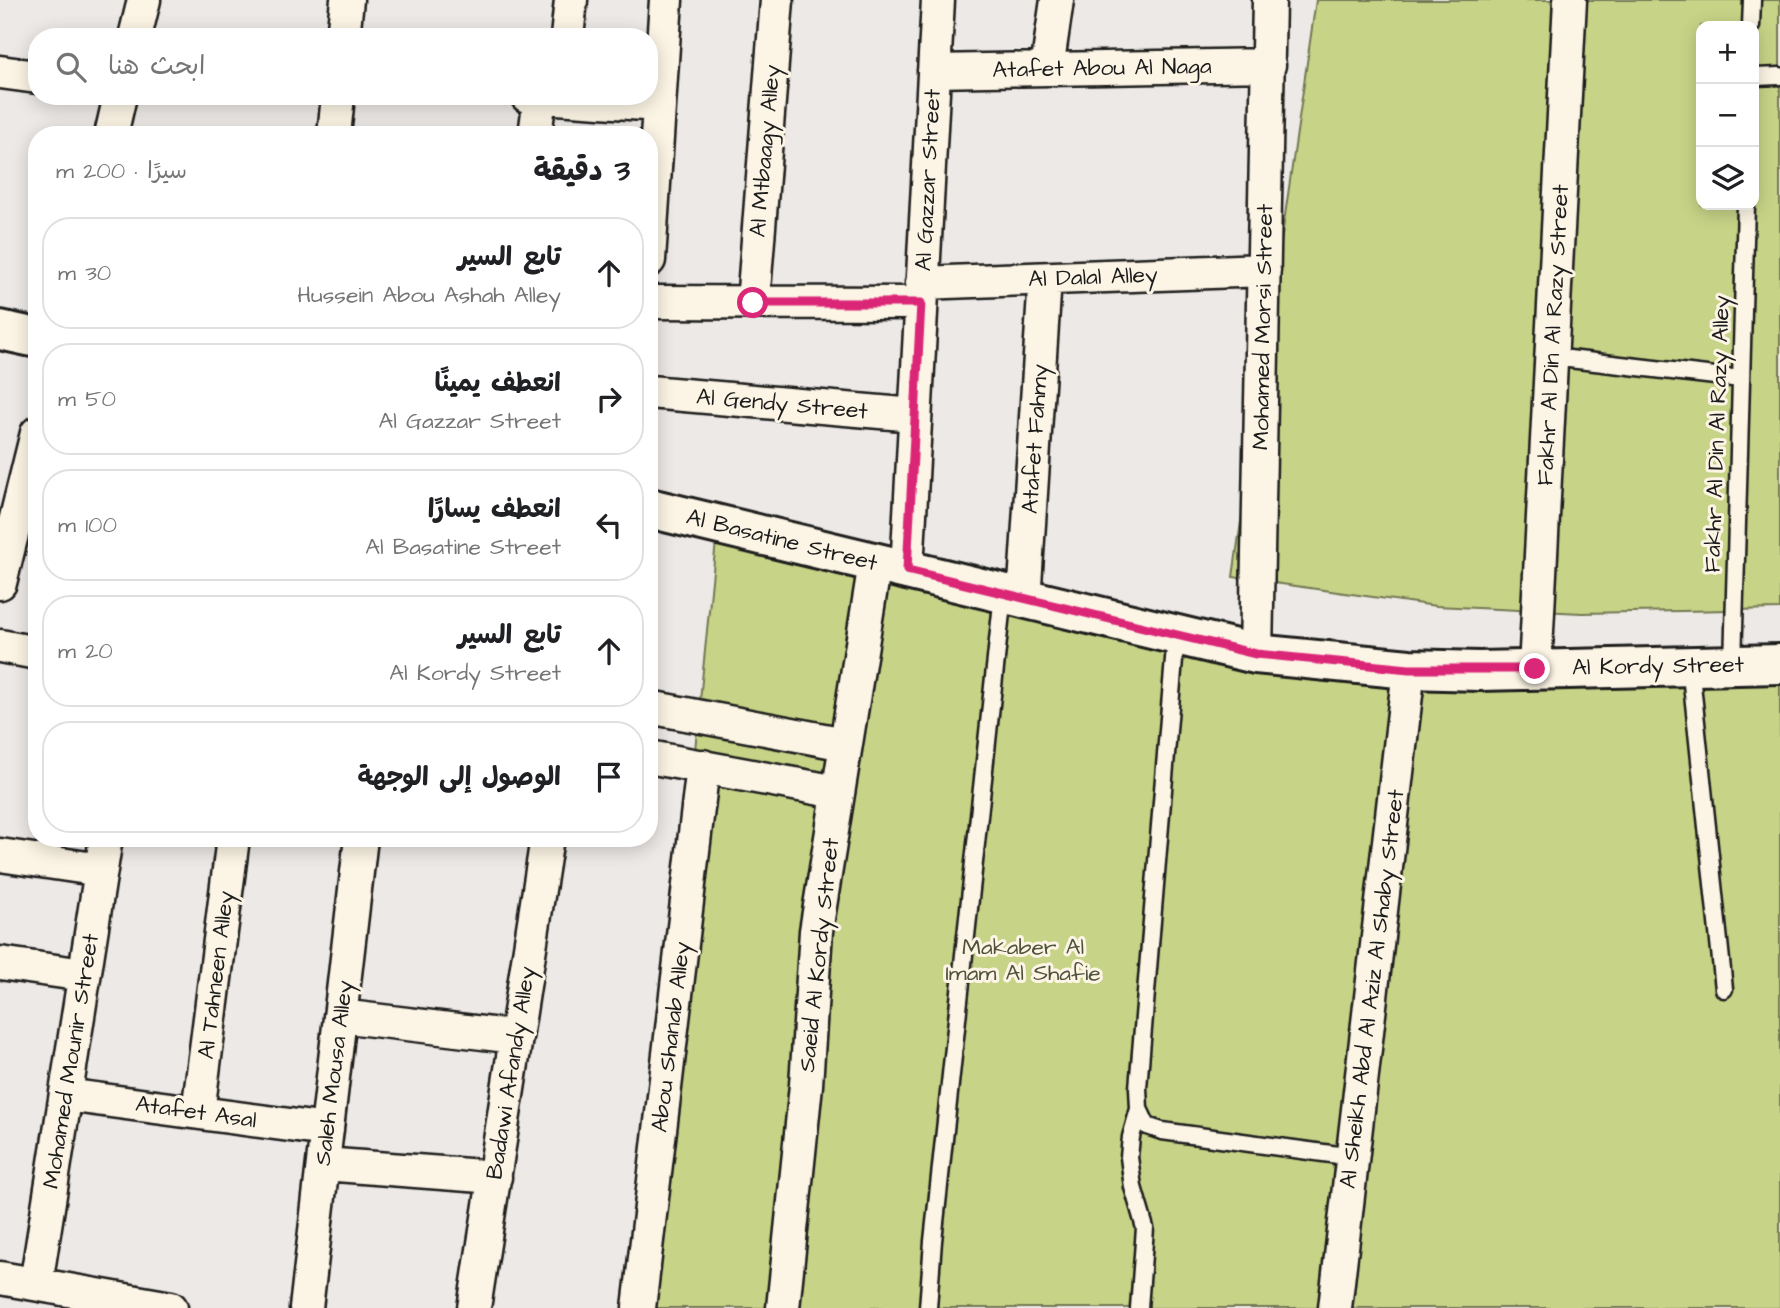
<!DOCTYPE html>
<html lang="ar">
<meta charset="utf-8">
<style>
:root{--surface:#fff;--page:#f2f2f2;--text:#202124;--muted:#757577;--line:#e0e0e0}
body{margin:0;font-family:"Architects Daughter","Playpen Sans Arabic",sans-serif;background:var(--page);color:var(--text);direction:rtl}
.controls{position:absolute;right:21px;top:21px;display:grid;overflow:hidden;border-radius:14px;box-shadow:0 4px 18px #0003}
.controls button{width:63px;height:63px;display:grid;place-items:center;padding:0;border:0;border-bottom:2px solid var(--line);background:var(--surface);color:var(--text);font:35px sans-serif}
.stop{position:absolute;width:21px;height:21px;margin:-16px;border:5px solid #db2777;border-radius:50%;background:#fff}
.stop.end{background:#db2777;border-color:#fff;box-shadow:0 2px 7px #0008}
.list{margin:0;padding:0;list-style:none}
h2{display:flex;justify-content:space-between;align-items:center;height:91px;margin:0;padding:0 28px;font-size:30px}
h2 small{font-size:23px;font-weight:400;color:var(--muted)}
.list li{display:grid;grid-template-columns:46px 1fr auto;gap:21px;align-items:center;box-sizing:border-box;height:112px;margin:0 14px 14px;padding:0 14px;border:2px solid var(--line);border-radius:28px}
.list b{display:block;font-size:26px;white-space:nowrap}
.list p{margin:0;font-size:23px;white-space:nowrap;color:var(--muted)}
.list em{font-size:23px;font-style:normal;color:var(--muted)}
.icon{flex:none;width:38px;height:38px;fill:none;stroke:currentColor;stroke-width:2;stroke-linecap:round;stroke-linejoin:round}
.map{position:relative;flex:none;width:1780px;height:1308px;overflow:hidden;direction:ltr}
.search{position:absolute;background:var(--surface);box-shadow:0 4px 18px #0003;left:28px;top:28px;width:630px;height:77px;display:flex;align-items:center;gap:18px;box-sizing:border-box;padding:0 24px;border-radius:28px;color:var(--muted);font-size:26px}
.panel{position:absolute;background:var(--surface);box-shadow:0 4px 18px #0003;left:28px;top:126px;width:630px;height:721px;border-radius:28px;direction:rtl}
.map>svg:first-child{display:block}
.green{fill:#c7d487;stroke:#727852;stroke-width:2;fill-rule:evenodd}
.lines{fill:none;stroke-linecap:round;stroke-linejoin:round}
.lane-casing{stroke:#1c1c1c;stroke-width:21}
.street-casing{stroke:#1c1c1c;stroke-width:37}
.secondary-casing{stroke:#1c1c1c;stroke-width:44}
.lane{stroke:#fcf5e5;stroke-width:16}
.street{stroke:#fcf5e5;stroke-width:32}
.secondary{stroke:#fcf5e5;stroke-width:38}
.route{stroke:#db2777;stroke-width:9}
.labels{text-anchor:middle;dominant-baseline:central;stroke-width:6;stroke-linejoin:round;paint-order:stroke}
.street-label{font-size:23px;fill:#1c1c1c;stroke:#fcf5e5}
.park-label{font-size:23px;fill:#4f533c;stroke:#fcf5e5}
</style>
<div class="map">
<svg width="1780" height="1308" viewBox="0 0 1780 1308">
<rect width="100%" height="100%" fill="#ede9e6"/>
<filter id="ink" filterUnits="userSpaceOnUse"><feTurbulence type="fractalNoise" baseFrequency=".0143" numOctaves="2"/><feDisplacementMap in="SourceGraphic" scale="14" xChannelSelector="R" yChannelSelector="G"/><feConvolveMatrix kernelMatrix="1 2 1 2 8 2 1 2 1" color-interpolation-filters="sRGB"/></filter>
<g filter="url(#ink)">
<path class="green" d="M 1316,0 L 1780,0 L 1780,609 L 1582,613 L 1436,606 L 1233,577 ZM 1701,26 L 1754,26 L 1754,205 L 1701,205 Z
M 717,531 L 1274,664 L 1780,671 L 1780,1308 L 639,1308 Z"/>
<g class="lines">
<g class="lane-casing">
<path id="lane" d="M 1751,26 L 1752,0
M 1754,77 L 1780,76
M 1552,357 L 1741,379
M 1176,635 L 1138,1088 L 1139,1109 L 1147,1126 L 1162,1131 L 1353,1157
M 1733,664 L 1746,205
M 1690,665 L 1724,989
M 928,1308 L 933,1241 L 1003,594
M 1139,1308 L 1145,1228 L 1133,1187 L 1129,1157 L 1131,1137 L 1139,1109"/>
</g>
<g class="street-casing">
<path id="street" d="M 135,37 L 144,0
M 343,37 L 347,0
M 567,37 L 571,0
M 1047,69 L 1057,0
M 934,71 L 1269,65
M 0,72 L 37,77
M 527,96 L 659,105
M 111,135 L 120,96
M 334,135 L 338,96
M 535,135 L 540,97
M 649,260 L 666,0
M 922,283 L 1264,270
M 649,302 L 921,303
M 753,303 L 777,0
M 649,392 L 915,415
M 907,570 L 938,0
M 0,583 L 37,433
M 1024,600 L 1045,279
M 0,646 L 37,653
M 1256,654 L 1269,0
M 1535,669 L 1570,0
M 649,707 L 845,744
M 649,757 L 837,792
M 0,855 L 101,870
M 0,963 L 84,975
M 340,1016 L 516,1037
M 66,1095 L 327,1130
M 198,1112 L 233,838
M 323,1164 L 495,1177
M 0,1278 L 171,1308
M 36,1284 L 106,838
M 306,1308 L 361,838
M 474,1308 L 547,838
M 639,1308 L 703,766
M 783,1308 L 806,1085 L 816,931 L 875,563
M 1335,1308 L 1409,669"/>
</g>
<g class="secondary-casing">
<path id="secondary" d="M 0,330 L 37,338
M 649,508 L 1256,654 L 1409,669 L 1479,671 L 1780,664"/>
</g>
<use href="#lane" class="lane"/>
<use href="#street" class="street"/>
<use href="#secondary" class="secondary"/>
</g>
</g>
<g class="lines" filter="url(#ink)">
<path class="route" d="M 753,303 L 921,303 L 907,570 L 1256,654 L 1409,669 L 1535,669"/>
</g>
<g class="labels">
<g class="street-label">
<text transform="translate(1102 68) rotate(-1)">Atafet Abou Al Naga</text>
<text transform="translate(765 151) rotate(-85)">Al Mtbaagy Alley</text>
<text transform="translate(928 180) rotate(-87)">Al Gazzar Street</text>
<text transform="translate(1093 277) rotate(-2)">Al Dalal Alley</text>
<text transform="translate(1263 327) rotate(-89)">Mohamed Morsi Street</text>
<text transform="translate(1553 335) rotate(-87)">Fakhr Al Din Al Razy Street</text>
<text transform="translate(782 404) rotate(5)">Al Gendy Street</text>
<text transform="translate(1717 434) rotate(-88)">Fakhr Al Din Al Razy Alley</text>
<text transform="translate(1035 439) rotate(-86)">Atafet Fahmy</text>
<text transform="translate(782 540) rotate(14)">Al Basatine Street</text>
<text transform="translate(1658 666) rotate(-1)">Al Kordy Street</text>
<text transform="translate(819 955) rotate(-84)">Saeid Al Kordy Street</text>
<text transform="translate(216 975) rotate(-83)">Al Tahneen Alley</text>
<text transform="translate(1372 989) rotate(-83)">Al Sheikh Abd Al Aziz Al Shaby Street</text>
<text transform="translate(671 1037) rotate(-83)">Abou Shanab Alley</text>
<text transform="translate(71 1061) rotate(-81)">Mohamed Mounir Street</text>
<text transform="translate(334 1073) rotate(-83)">Saleh Mousa Alley</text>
<text transform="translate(511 1073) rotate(-81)">Badawi Afandy Alley</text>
<text transform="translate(196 1112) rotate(8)">Atafet Asal</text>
</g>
<g class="park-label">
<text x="1023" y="947">Makaber Al<tspan x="1023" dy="26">Imam Al Shafie</tspan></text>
</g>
</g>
</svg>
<div class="controls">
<button>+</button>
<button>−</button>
<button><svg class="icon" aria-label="layers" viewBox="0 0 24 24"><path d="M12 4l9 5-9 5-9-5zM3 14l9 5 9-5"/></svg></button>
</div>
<div class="stop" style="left:753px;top:303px"></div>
<div class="stop end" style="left:1535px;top:669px"></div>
<div class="search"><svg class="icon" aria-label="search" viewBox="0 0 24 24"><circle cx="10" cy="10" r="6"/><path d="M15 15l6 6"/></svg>ابحث هنا</div>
<section class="panel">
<h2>3 دقيقة<small>سيرًا · 200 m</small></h2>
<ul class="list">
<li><svg class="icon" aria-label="ahead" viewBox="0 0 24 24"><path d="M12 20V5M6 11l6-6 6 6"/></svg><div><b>تابع السير</b><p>Hussein Abou Ashah Alley</p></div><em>30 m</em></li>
<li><svg class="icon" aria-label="right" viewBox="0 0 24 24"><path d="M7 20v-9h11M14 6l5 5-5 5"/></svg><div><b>انعطف يمينًا</b><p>Al Gazzar Street</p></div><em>50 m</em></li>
<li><svg class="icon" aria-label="left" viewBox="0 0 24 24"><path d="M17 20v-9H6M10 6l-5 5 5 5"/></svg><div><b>انعطف يسارًا</b><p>Al Basatine Street</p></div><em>100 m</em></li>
<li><svg class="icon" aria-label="ahead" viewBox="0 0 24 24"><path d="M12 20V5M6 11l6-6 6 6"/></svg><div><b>تابع السير</b><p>Al Kordy Street</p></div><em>20 m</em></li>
<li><svg class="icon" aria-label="arrive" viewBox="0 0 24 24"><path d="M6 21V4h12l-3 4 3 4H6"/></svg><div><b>الوصول إلى الوجهة</b></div></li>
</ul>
</section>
</div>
